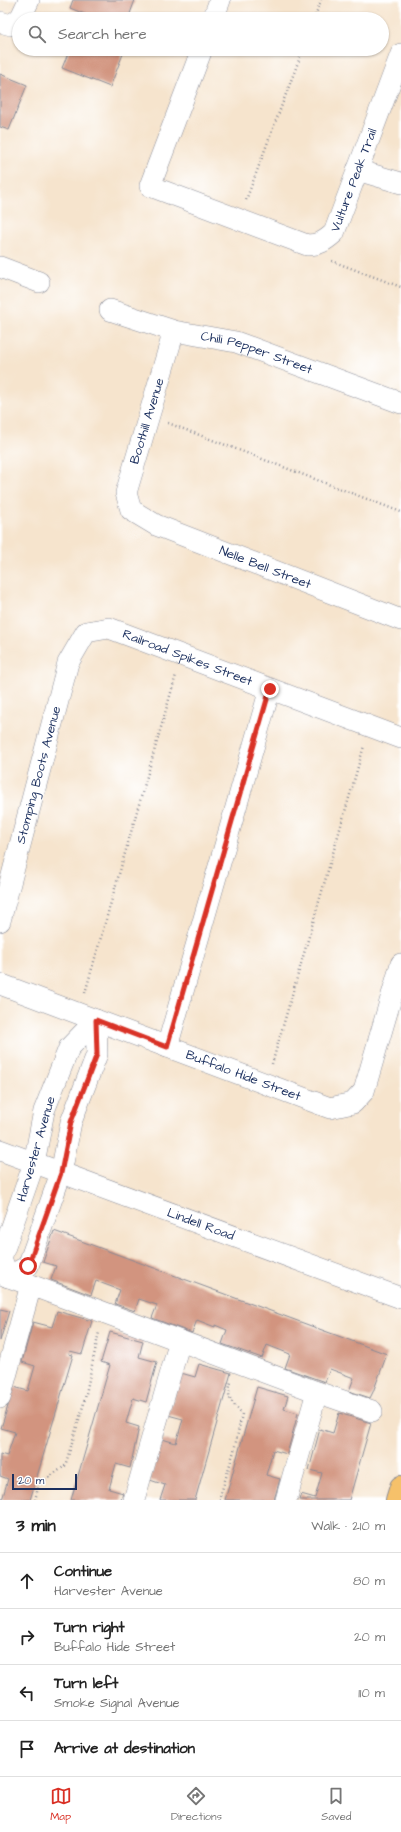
<!DOCTYPE html>
<meta charset="utf-8">
<style>
:root{--surface:#fff;--page:#f2f2f2;--text:#222;--muted:#767676;--line:#e0e0e0;--accent:#d93025}
body{margin:0;font-family:"Architects Daughter",sans-serif;background:var(--page);color:var(--text)}
.scale{position:absolute;left:12px;bottom:10px;width:65px;box-sizing:border-box;padding-left:4px;border:2px solid #1b2f5e;border-top:0;font-size:11px;line-height:14px;white-space:nowrap;color:#1b2f5e;-webkit-text-stroke:3px #fff;paint-order:stroke}
.stop{position:absolute;width:12px;height:12px;margin:-9px;border:3px solid #d93025;border-radius:50%;background:#fff}
.stop.end{background:#d93025;border-color:#fff;box-shadow:0 1px 4px #0008}
.list{margin:0;padding:0;list-style:none}
h2{display:flex;justify-content:space-between;align-items:center;height:52px;margin:0;padding:0 16px;font-size:17px}
h2 small{font-size:13px;font-weight:400;color:var(--muted)}
.list li{display:grid;grid-template-columns:26px 1fr auto;gap:12px;align-items:center;box-sizing:border-box;height:56px;padding:0 16px;border-top:1px solid var(--line)}
.list b{display:block;font-size:15px;white-space:nowrap}
.list p{margin:0;font-size:13px;white-space:nowrap;color:var(--muted)}
.list em{font-size:13px;font-style:normal;color:var(--muted)}
.icon{flex:none;width:22px;height:22px;fill:none;stroke:currentColor;stroke-width:2;stroke-linecap:round;stroke-linejoin:round}
.map{position:relative;flex:none;width:401px;height:1500px;overflow:hidden}
.search{position:absolute;background:var(--surface);box-shadow:0 1px 3px #0004;left:12px;right:12px;top:12px;height:44px;display:flex;align-items:center;gap:10px;box-sizing:border-box;padding:0 14px;border-radius:22px;color:var(--muted);font-size:15px}
.sheet{height:276px;background:var(--surface)}
nav{display:flex;justify-content:space-around;align-items:center;box-sizing:border-box;height:56px;border-top:1px solid var(--line);background:var(--surface);font-size:11px;color:var(--muted)}
nav a{display:grid;justify-items:center;gap:2px}
nav .on{color:var(--accent)}
.map>svg:first-child{display:block}
.building{fill:#d2947f}
.lines{fill:none;stroke-linecap:round;stroke-linejoin:round}
.minor-casing{stroke:#888a96;stroke-width:22}
.major-casing{stroke:#888a96;stroke-width:24}
.path{stroke:#888a96;stroke-width:2.5;stroke-dasharray:1 3;stroke-linecap:butt}
.minor{stroke:#fff;stroke-width:21}
.major{stroke:#f6c16b;stroke-width:22}
.route{stroke:#d93025;stroke-width:5}
.labels{text-anchor:middle;dominant-baseline:central;stroke-width:3.5;stroke-linejoin:round;paint-order:stroke}
.street-label{font-size:13px;fill:#1b2f5e;stroke:#fff}
</style>
<div class="map">
<svg width="401" height="1500" viewBox="0 0 401 1500">
<rect width="100%" height="100%" fill="#fff"/>
<filter id="ink" filterUnits="userSpaceOnUse"><feTurbulence type="fractalNoise" baseFrequency=".025" numOctaves="2"/><feDisplacementMap in="SourceGraphic" scale="8" xChannelSelector="R" yChannelSelector="G"/><feConvolveMatrix kernelMatrix="1 2 1 2 8 2 1 2 1" color-interpolation-filters="sRGB"/></filter>
<filter id="wash" filterUnits="userSpaceOnUse"><feTurbulence type="fractalNoise" baseFrequency=".012" numOctaves="4" result="noise"/><feDisplacementMap in="SourceGraphic" scale="16" xChannelSelector="R" yChannelSelector="G"/><feGaussianBlur stdDeviation="0.9" result="paint"/><feColorMatrix in="noise" values="0 0 0 0 0 0 0 0 0 0 0 0 0 0 0 0 0 1.4 0 .05"/><feComposite in="paint" operator="in"/></filter>
<g filter="url(#wash)">
<rect width="100%" height="100%" fill="#f6e4cd"/>
<g id="blocks">
<path class="building" d="M 73,0 L 135,0 L 128,19 L 97,19 L 70,8 Z
M 65,49 L 125,49 L 110,87 L 62,68 L 69,51 Z
M 0,74 L 27,85 L 9,130 L 0,127 Z
M 54,1231 L 387,1354 L 373,1392 L 370,1398 L 349,1391 L 354,1378 L 330,1369 L 325,1382 L 285,1368 L 290,1354 L 267,1345 L 262,1358 L 222,1344 L 227,1330 L 215,1325 L 215,1327 L 197,1320 L 192,1333 L 152,1318 L 157,1305 L 139,1299 L 135,1311 L 115,1304 L 120,1290 L 96,1281 L 91,1295 L 51,1280 L 56,1266 L 43,1262 Z
M 0,1309 L 9,1311 L 0,1341 Z
M 57,1311 L 92,1321 L 82,1354 L 70,1351 L 69,1354 L 73,1355 L 30,1500 L 2,1500 L 8,1479 L 0,1476 L 0,1454 L 7,1456 L 15,1432 L 1,1428 L 14,1387 L 28,1391 L 35,1366 L 22,1362 L 33,1322 L 52,1327 Z
M 110,1332 L 143,1341 L 139,1357 L 157,1362 L 146,1402 L 133,1398 L 126,1423 L 139,1427 L 130,1468 L 116,1464 L 109,1489 L 123,1493 L 121,1500 L 71,1500 L 110,1365 L 101,1362 Z
M 199,1364 L 231,1373 L 195,1500 L 160,1500 L 165,1485 L 150,1480 L 162,1439 L 176,1443 L 183,1419 L 168,1415 L 181,1373 L 195,1377 Z
M 257,1387 L 288,1396 L 284,1409 L 298,1413 L 287,1454 L 273,1450 L 266,1475 L 280,1479 L 274,1500 L 225,1500 Z
M 339,1413 L 371,1423 L 349,1500 L 299,1500 L 301,1494 L 315,1498 L 322,1473 L 309,1470 L 320,1429 L 333,1433 Z"/>
</g>
</g>
<g filter="url(#ink)">
<use href="#blocks" fill-opacity="0" stroke="#888a96" stroke-width="1"/>
<g class="lines">
<g class="minor-casing">
<g id="minor">
<path d="M 20,19 L 29,0"/>
<path d="M 213,19 L 220,0"/>
<path d="M 0,22 L 11,25 L 19,19"/>
<path id="s1" d="M 202,49 L 150,186 L 307,245 C 319,245 325,241 334,233 L 401,54"/>
<path d="M 357,170 L 401,183"/>
<path d="M 0,267 L 39,282"/>
<path id="s2" d="M 110,310 L 174,331 L 236,342 L 401,403"/>
<path id="s3" d="M 174,331 L 126,493 L 131,510 L 156,525 L 401,620"/>
<path id="s4" d="M 0,921 L 68,663 L 86,632 L 109,628 L 401,738"/>
<path id="s5" d="M 0,984 L 330,1108 L 353,1103 L 364,1091 L 401,964"/>
<path d="M 96,1020 L 97,1054 L 71,1122 L 61,1173 L 28,1266 L 8,1277 L 1,1258 L 34,1163 L 44,1111 L 69,1048 Z"/>
<path d="M 167,1047 L 270,689"/>
<path id="s6" d="M 0,1150 L 401,1298"/>
<path d="M 1,1274 L 317,1392 L 372,1411"/>
<path d="M 0,1398 L 31,1285"/>
<path d="M 134,1500 L 180,1341"/>
<path d="M 286,1500 L 317,1392"/>
</g>
</g>
<g class="major-casing">
<path id="major" d="M 397,1500 L 401,1487"/>
</g>
<path class="path" d="M 314,19 L 321,0
M 246,200 L 303,49
M 332,261 L 401,287
M 168,423 L 401,512
M 85,993 L 176,675
M 272,1064 L 364,746
M 35,1500 L 39,1484 L 65,1466 L 84,1403 L 99,1332
M 219,1500 L 234,1451 L 242,1414 C 231,1400 226,1400 231,1382"/>
<use href="#minor" class="minor"/>
<use href="#major" class="major"/>
</g>
</g>
<g class="lines" filter="url(#ink)">
<path class="route" d="M 28,1266 L 61,1173 L 71,1122 L 97,1054 L 96,1020 L 167,1047 L 270,689"/>
</g>
<g class="labels">
<g class="street-label">
<text stroke="none"><textPath href="#s1" startOffset="401">Vulture Peak Trail</textPath></text>
<text stroke="none"><textPath href="#s2" startOffset="153">Chili Pepper Street</textPath></text>
<text transform="translate(147 421) rotate(-73)">Boothill Avenue</text>
<text stroke="none"><textPath href="#s3" startOffset="333">Nelle Bell Street</textPath></text>
<text stroke="none"><textPath href="#s4" startOffset="410">Railroad Spikes Street</textPath></text>
<text stroke="none"><textPath href="#s4" startOffset="151">Stomping Boots Avenue</textPath></text>
<text stroke="none"><textPath href="#s5" startOffset="260">Buffalo Hide Street</textPath></text>
<text transform="translate(36 1149) rotate(-74)">Harvester Avenue</text>
<text stroke="none"><textPath href="#s6" startOffset="214">Lindell Road</textPath></text>
</g>
</g>
</svg>
<div class="scale">20 m</div>
<div class="stop" style="left:28px;top:1266px"></div>
<div class="stop end" style="left:270px;top:689px"></div>
<div class="search"><svg class="icon" aria-label="search" viewBox="0 0 24 24"><circle cx="10" cy="10" r="6"/><path d="M15 15l6 6"/></svg>Search here</div>
</div>
<section class="sheet">
<h2>3 min<small>Walk · 210 m</small></h2>
<ul class="list">
<li><svg class="icon" aria-label="ahead" viewBox="0 0 24 24"><path d="M12 20V5M6 11l6-6 6 6"/></svg><div><b>Continue</b><p>Harvester Avenue</p></div><em>80 m</em></li>
<li><svg class="icon" aria-label="right" viewBox="0 0 24 24"><path d="M7 20v-9h11M14 6l5 5-5 5"/></svg><div><b>Turn right</b><p>Buffalo Hide Street</p></div><em>20 m</em></li>
<li><svg class="icon" aria-label="left" viewBox="0 0 24 24"><path d="M17 20v-9H6M10 6l-5 5 5 5"/></svg><div><b>Turn left</b><p>Smoke Signal Avenue</p></div><em>110 m</em></li>
<li><svg class="icon" aria-label="arrive" viewBox="0 0 24 24"><path d="M6 21V4h12l-3 4 3 4H6"/></svg><div><b>Arrive at destination</b></div></li>
</ul>
</section>
<nav>
<a class="on"><svg class="icon" aria-label="map" viewBox="0 0 24 24"><path d="M3 6l6-2 6 2 6-2v14l-6 2-6-2-6 2zM9 4v14M15 6v14"/></svg>Map</a>
<a><svg class="icon" aria-label="directions" viewBox="0 0 24 24"><path d="M12 3l9 9-9 9-9-9zM9 14v-3h6M13 9l2 2-2 2"/></svg>Directions</a>
<a><svg class="icon" aria-label="saved" viewBox="0 0 24 24"><path d="M7 4h10v16l-5-4-5 4z"/></svg>Saved</a>
</nav>
